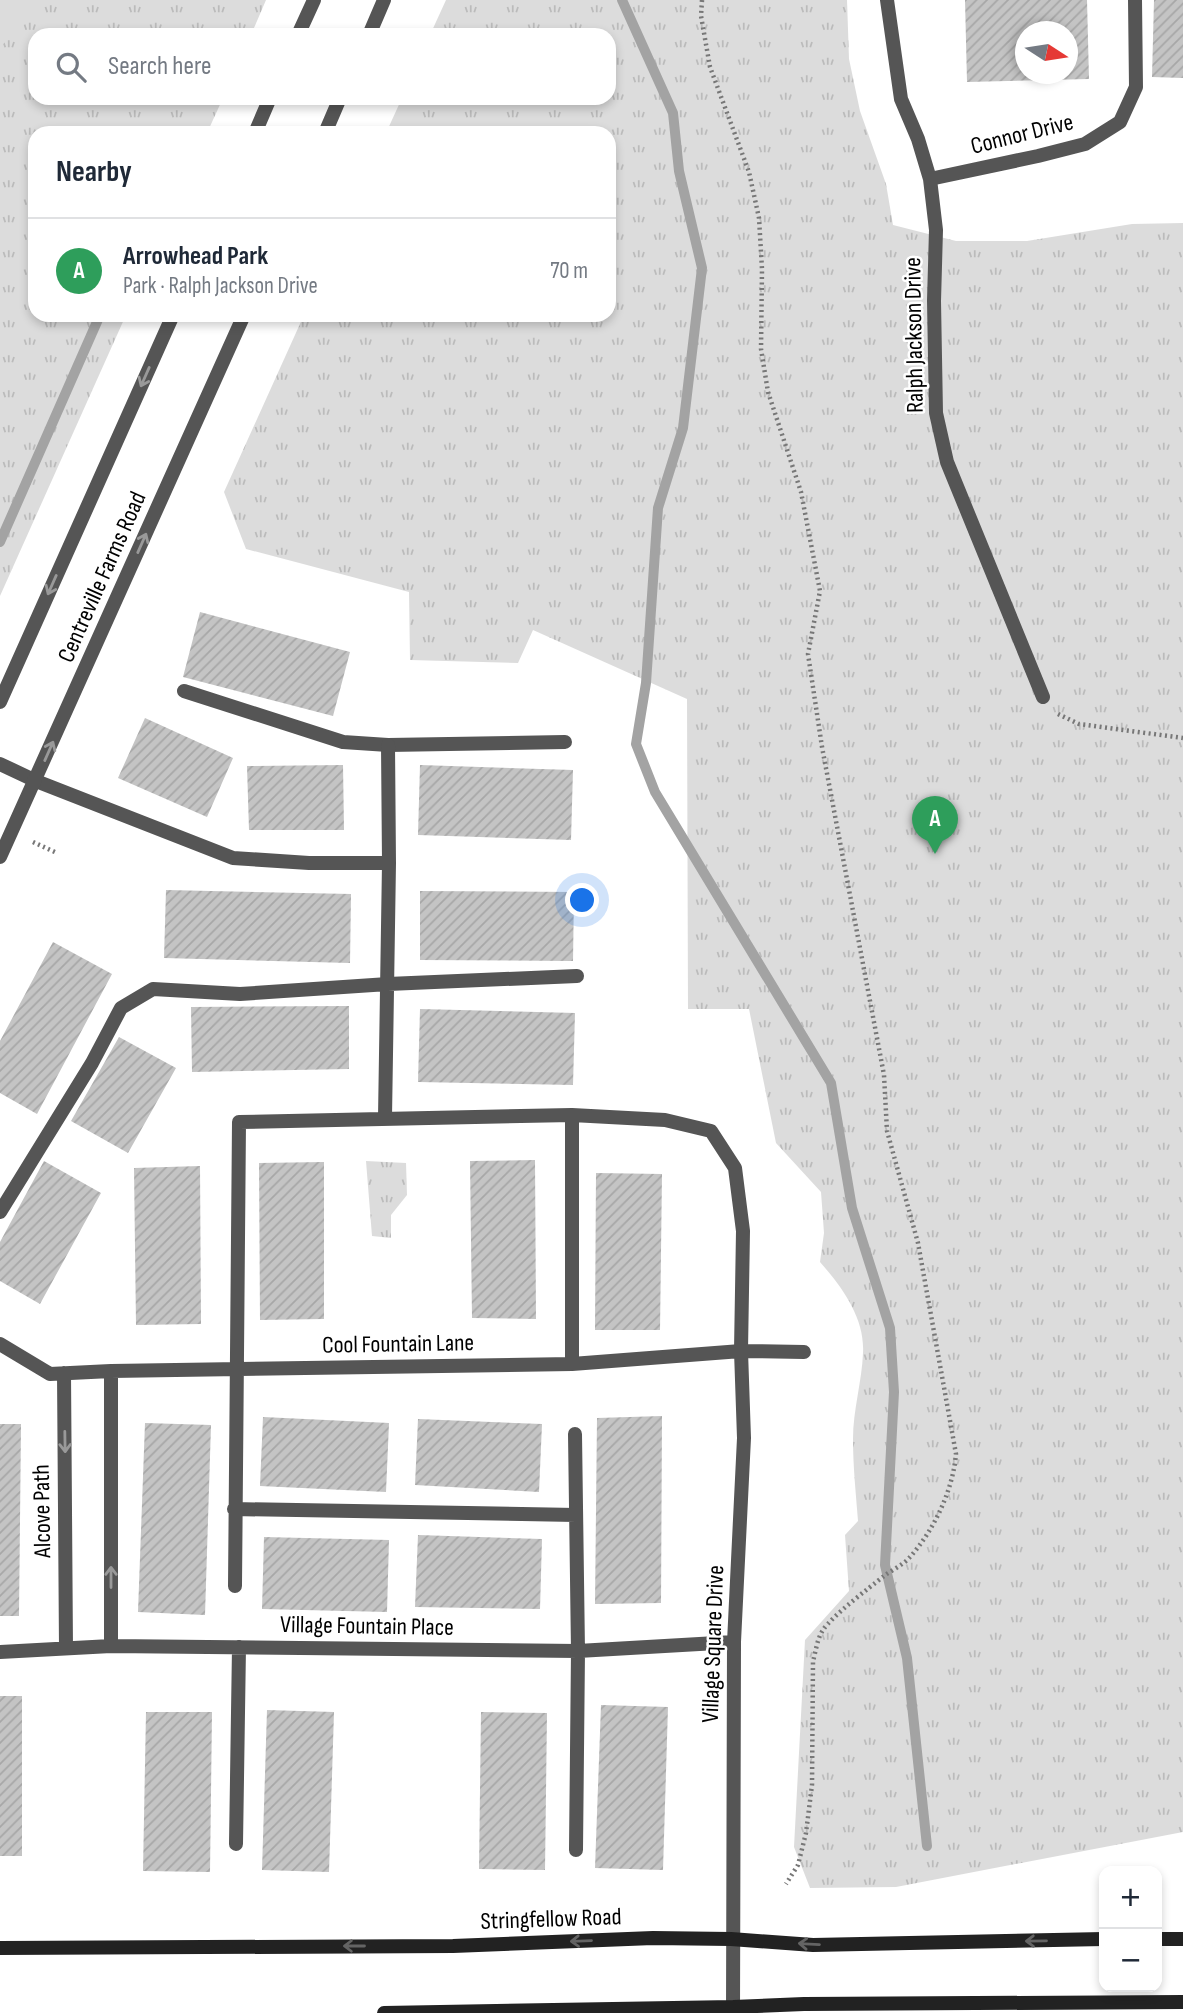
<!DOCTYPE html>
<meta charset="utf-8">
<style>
:root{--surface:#fff;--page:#f2f2f3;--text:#1f2937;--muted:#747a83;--line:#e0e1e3;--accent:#db2777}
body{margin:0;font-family:"Sofia Sans Condensed",sans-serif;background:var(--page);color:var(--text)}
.controls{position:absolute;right:21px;bottom:21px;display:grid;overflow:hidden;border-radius:14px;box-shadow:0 4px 10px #0003}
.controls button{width:63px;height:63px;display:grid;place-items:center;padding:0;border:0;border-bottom:2px solid var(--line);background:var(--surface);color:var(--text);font:35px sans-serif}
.compass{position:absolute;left:1015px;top:21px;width:63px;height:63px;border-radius:50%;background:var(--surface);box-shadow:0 4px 10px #0003;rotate:102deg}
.you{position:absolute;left:583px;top:901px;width:24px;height:24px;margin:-18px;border:5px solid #fff;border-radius:50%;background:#1a73e8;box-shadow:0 0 0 10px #1a73e833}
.badge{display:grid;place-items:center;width:46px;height:46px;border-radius:50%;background:var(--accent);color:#fff;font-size:23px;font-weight:700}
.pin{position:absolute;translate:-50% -58px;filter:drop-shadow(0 2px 4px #0008)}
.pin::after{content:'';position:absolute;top:37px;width:24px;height:21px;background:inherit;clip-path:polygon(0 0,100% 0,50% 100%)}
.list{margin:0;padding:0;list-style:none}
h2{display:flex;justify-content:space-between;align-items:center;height:91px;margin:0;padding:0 28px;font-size:30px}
h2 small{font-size:23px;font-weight:400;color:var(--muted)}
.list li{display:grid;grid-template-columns:46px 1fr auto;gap:21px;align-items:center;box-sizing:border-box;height:105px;padding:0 28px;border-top:2px solid var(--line)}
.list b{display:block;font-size:26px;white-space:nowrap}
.list p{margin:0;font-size:23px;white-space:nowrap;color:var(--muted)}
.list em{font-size:23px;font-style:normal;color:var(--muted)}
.icon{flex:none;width:38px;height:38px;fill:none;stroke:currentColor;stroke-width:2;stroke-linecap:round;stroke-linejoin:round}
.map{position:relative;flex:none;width:1183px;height:2013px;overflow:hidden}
.search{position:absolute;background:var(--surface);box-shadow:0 4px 10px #0003;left:28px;top:28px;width:588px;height:77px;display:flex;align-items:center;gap:18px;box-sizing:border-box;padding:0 24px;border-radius:21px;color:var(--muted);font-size:26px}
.panel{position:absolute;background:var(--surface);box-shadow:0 4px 10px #0003;left:28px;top:126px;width:588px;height:196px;border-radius:21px}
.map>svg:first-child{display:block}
.park{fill:url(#park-tufts)}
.pitch{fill:#dcdcdc}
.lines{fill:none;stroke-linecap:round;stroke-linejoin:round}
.stream{stroke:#a3a3a3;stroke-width:10}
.building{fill:url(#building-hatch);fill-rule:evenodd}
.path{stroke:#777;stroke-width:4.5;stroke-dasharray:2 3.5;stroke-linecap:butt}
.service{stroke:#555;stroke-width:14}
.minor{stroke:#555;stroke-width:14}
.tertiary{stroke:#555;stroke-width:14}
.secondary{stroke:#222;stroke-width:14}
.oneway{stroke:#999}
.oneway2{stroke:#646464}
.labels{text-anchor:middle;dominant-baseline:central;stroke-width:5;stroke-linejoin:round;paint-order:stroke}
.street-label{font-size:24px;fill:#000;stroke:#fff}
</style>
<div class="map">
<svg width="1183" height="2013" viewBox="0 0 1183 2013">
<defs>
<pattern id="park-tufts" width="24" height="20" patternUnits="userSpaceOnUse" patternTransform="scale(1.75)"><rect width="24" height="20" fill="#dcdcdc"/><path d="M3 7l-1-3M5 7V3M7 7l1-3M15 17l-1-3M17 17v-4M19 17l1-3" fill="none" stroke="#bbb"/></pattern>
<pattern id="building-hatch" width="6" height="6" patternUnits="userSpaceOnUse" patternTransform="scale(1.75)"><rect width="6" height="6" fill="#c4c4c4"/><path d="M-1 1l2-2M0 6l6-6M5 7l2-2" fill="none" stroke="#a7a7a7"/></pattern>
</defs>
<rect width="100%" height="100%" fill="#fff"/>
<path class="park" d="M 0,0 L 266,0 L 251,35 L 35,35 L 35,98 L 223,98 L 207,133 L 35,133 L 35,315 L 126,315 L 0,596 Z
M 446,0 L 847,0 L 849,59 L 860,111 L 886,184 L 893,225 L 956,241 L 1027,241 L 1132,224 L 1183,223 L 1183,1832 L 896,1887 L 810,1888 L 794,1847 L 805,1640 L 849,1591 L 845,1535 L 858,1521 C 856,1494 853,1467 853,1439 C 853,1410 862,1381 863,1353 C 865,1318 842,1287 820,1262 L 824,1233 L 821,1192 L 776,1143 L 749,1009 L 688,1009 L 687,699 L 533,630 L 518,663 L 410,660 L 409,592 L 246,549 L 224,492 L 304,315 L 609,315 L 609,133 L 386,133 L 402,98 L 609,98 L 609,35 L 430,35 Z
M 366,1161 L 406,1163 L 407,1195 L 391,1215 L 391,1238 L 372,1236 Z"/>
<path class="pitch" d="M 0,0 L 51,0 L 0,47 Z"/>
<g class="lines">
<path class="stream" d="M 622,0 L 673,113 L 679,171 L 702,268 L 683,428 L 658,508 L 646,683 L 636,744 L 655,792 L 831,1083 L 852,1208 L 890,1328 L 894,1392 L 885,1565 L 907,1658 L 927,1846
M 0,542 L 100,315"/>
</g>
<path class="building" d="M 965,0 L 1087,0 L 1089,79 L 967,82 ZM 1026,32 L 1068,32 L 1068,74 L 1026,74 Z
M 1154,0 L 1183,0 L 1183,78 L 1152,77 Z
M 200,612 L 350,652 L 333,716 L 183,677 Z
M 145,718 L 233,758 L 207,817 L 118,778 Z
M 343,765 L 344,830 L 249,830 L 247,766 Z
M 420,765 L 573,770 L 571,840 L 418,835 Z
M 166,890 L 351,894 L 350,963 L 164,958 Z
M 420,891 L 574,892 L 573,961 L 420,960 Z
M 53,942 L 112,974 L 37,1114 L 0,1093 L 0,1041 Z
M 349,1006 L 349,1069 L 192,1072 L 191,1007 Z
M 420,1009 L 575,1013 L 573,1085 L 418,1082 Z
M 119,1037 L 176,1068 L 128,1153 L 71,1121 Z
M 535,1160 L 536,1319 L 472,1318 L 470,1161 Z
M 44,1161 L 101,1193 L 40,1304 L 0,1281 L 0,1242 Z
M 324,1162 L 324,1319 L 260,1320 L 259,1163 Z
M 200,1166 L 201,1324 L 136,1325 L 134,1168 Z
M 596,1173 L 662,1174 L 660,1330 L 595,1330 Z
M 662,1416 L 661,1603 L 595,1604 L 597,1418 Z
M 263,1417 L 389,1423 L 386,1492 L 260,1486 Z
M 418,1419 L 542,1424 L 539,1492 L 415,1485 Z
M 145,1423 L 211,1425 L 205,1615 L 138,1612 Z
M 0,1424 L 21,1424 L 19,1616 L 0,1616 Z
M 418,1535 L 542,1539 L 540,1609 L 415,1607 Z
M 264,1537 L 389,1540 L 387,1612 L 262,1609 Z
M 0,1696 L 22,1696 L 22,1856 L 0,1856 Z
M 601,1705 L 668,1707 L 663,1870 L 595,1868 Z
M 267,1710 L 334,1712 L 329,1872 L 262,1870 Z
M 146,1712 L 212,1712 L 210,1872 L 143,1871 Z
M 481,1712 L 547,1713 L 545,1870 L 479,1869 Z"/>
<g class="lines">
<path class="path" d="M 702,0 L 701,16 L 710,67 L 749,172 L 759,218 L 762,269 L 761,349 L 768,392 L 801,492 L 820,591 L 808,654 L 822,747 L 884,1075 L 887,1131 L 918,1243 L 956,1454 C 953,1490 934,1530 910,1557 C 903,1565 892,1570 884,1576 C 869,1588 832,1616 823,1630 C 817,1639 816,1651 813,1661 L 812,1785 L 806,1833 L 798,1865 L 786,1884
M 1058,714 L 1079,724 L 1183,738
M 33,842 L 57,853"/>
<path class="service" d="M 184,691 L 343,742 L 388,745 L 565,742"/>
<path class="minor" d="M 887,0 L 901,99 L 918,139 L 930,179 L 936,230 L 934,301 L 936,413 L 947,462 L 1043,697
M 930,179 L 1038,156 L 1085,144 L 1120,122 L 1136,87 L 1135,0
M 0,764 L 36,781 L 233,858 L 309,863 L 389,863
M 385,1118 L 389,863 L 388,745
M 0,1212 L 92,1063 L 121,1008 L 153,989 L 240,994 L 388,984 L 577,976
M 0,1344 L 50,1374 L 111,1371 L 572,1364 L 741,1351 L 804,1352
M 572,1364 L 572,1115
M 111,1371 L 111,1646
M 64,1373 L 66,1648
M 575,1434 L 578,1651 L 576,1850
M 234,1509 L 576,1515
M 235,1586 L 239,1122 L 572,1115 L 665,1120 L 711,1131 L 735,1168 L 743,1231 L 741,1351 L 744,1438 L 734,1642 L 733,2013
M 0,1652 L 111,1646 L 578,1651 L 734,1642
M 236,1844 L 239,1647"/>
<path class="tertiary" d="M 298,35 L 314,0
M 369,35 L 384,0
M 255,133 L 270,98
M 325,133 L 340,98
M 0,702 L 173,315
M 0,857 L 244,315"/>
<path class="secondary" d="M 1157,1939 L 1183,1939
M 0,1948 L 453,1946 L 653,1938 L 731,1939 L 813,1945 L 1104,1939
M 384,2013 L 733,2007 L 804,2004 L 1183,2002"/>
</g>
<defs><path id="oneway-shaft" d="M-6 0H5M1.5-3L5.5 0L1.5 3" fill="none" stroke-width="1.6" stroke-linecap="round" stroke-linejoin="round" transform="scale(1.75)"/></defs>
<g class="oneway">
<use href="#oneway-shaft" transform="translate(145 377) rotate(114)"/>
<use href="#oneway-shaft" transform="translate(142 543) rotate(-66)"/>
<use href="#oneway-shaft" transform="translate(52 585) rotate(114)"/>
<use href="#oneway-shaft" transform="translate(49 751) rotate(-66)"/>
<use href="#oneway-shaft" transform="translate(65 1442) rotate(89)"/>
<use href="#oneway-shaft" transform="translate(111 1577) rotate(-90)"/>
</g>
<g class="oneway2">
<use href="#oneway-shaft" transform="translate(581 1941) rotate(178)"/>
<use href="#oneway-shaft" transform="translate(1036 1941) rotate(179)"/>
<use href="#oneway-shaft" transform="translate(809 1944) rotate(-177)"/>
<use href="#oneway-shaft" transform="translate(354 1946) rotate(180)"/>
</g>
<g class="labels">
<g class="street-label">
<text transform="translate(1022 134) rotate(-14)">Connor Drive</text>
<text transform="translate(914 335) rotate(-91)">Ralph Jackson Drive</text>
<text transform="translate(102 577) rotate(-66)">Centreville Farms Road</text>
<text transform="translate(398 1344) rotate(-1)">Cool Fountain Lane</text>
<text transform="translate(42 1511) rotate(-91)">Alcove Path</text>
<text transform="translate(367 1626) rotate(1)">Village Fountain Place</text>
<text transform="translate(713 1644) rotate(-88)">Village Square Drive</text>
<text transform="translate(551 1919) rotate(-2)">Stringfellow Road</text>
</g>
</g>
</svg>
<div class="controls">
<button>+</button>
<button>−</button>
</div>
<svg class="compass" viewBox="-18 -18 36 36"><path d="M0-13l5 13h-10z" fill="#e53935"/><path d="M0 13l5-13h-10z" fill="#747a83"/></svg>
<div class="you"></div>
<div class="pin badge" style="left:935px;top:854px;background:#2e9e5b">A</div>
<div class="search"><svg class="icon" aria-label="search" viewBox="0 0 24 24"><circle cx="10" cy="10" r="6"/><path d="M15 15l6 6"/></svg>Search here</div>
<section class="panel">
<h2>Nearby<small></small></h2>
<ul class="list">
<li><span class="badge" style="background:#2e9e5b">A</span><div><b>Arrowhead Park</b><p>Park · Ralph Jackson Drive</p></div><em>70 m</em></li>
</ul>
</section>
</div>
